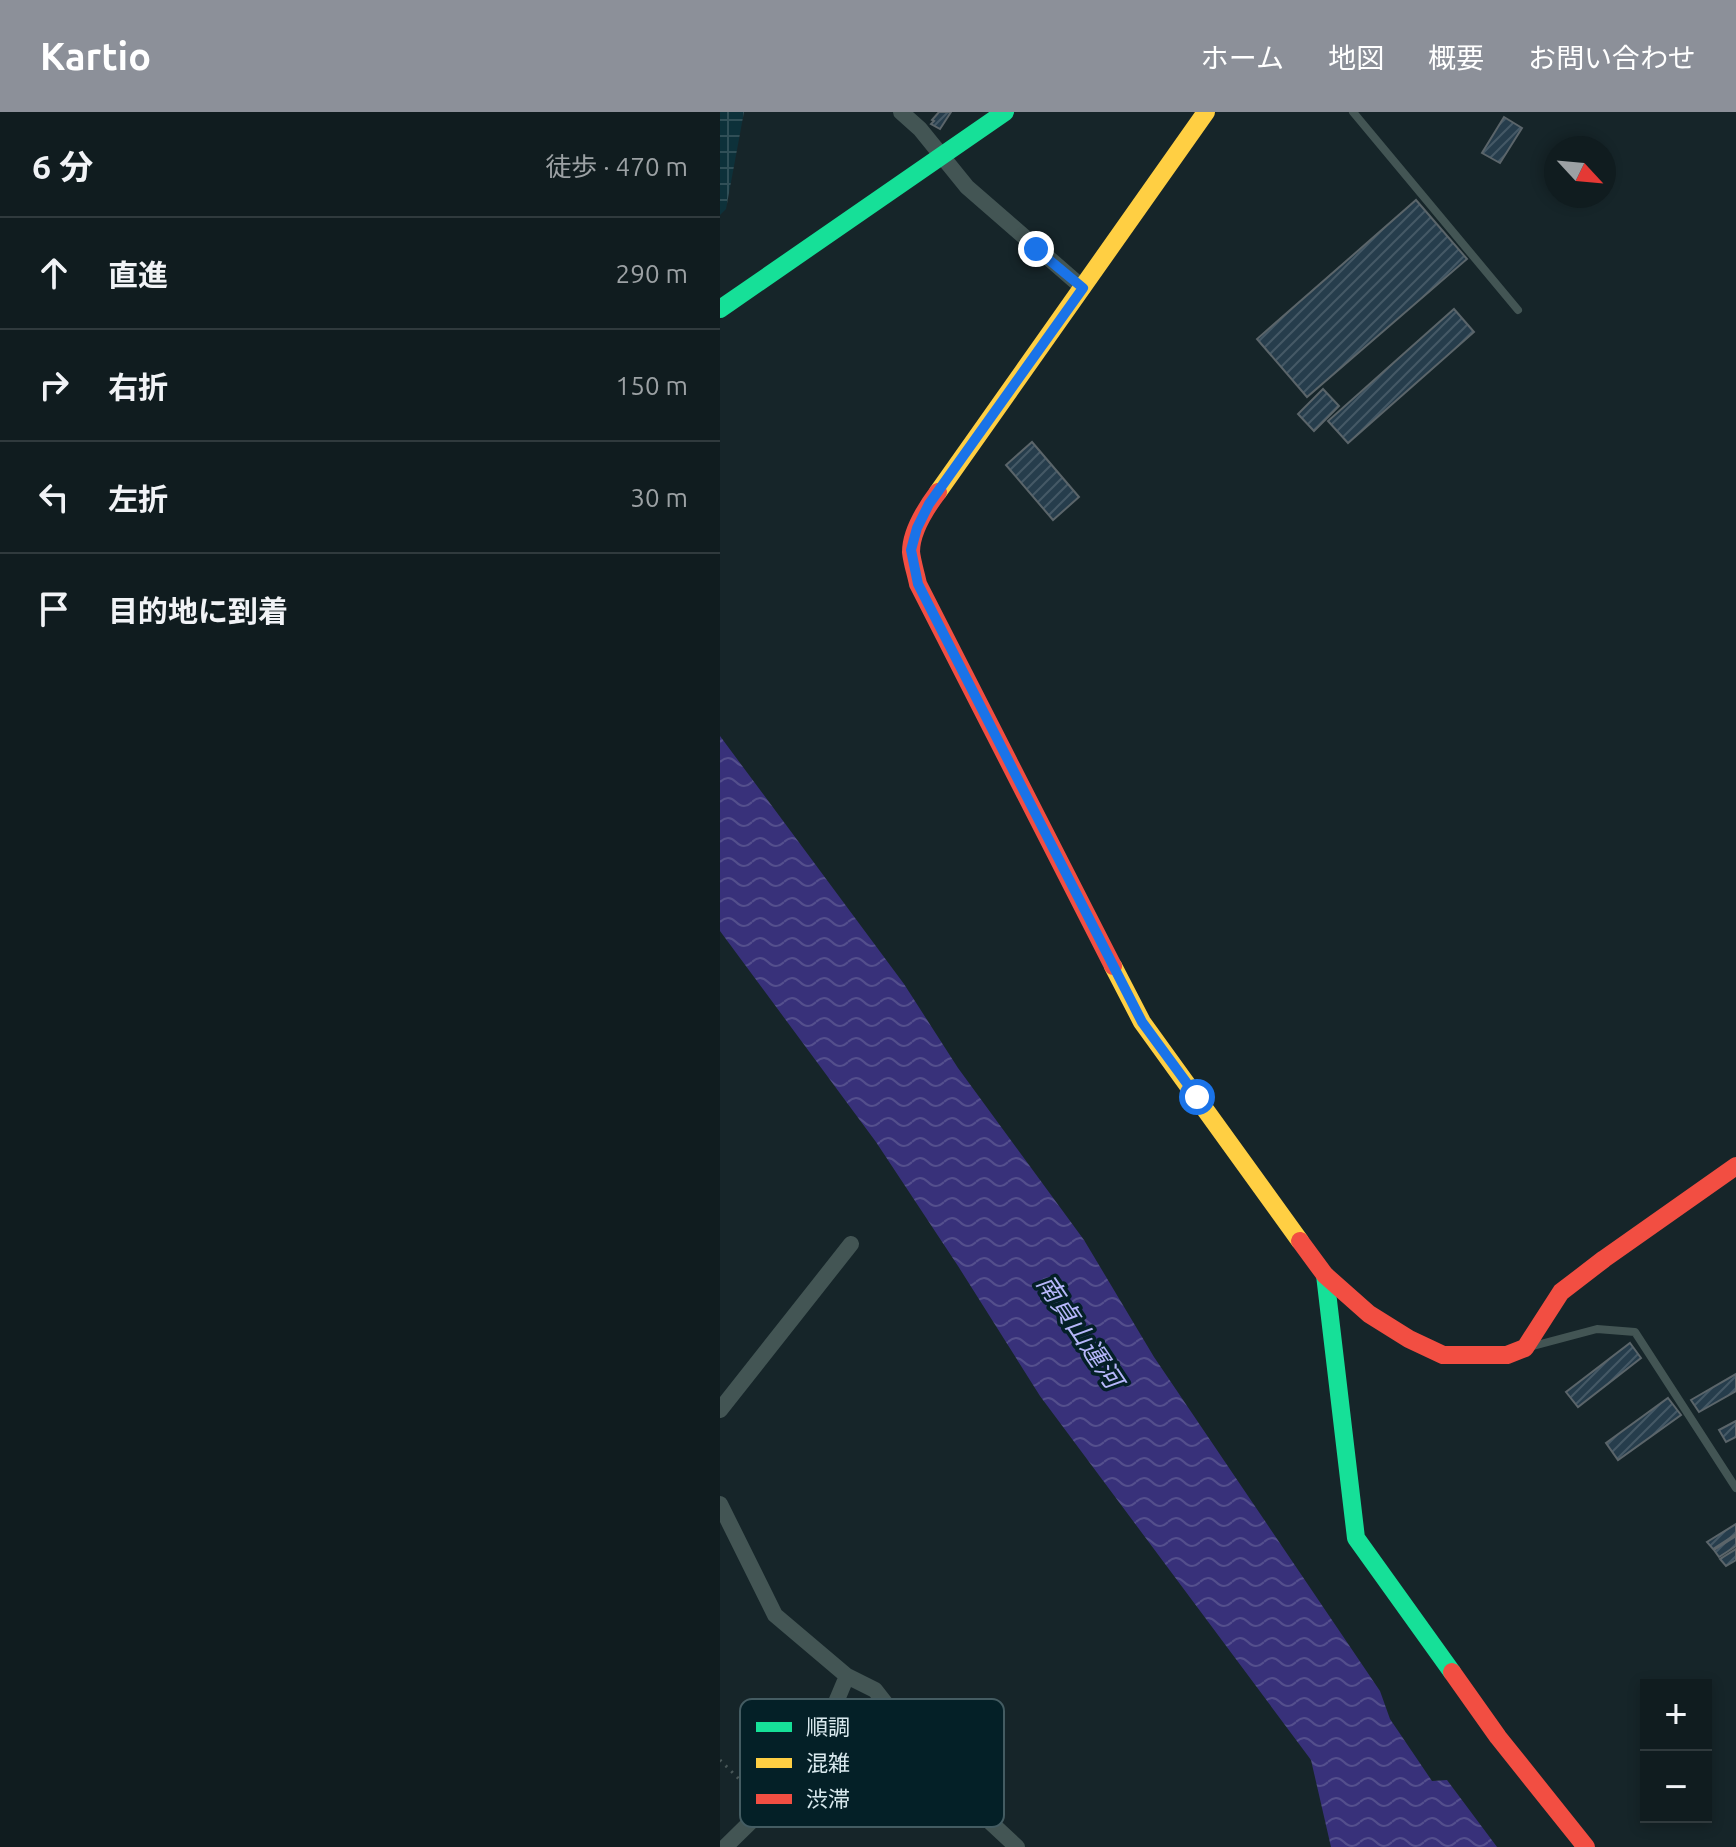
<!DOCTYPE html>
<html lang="ja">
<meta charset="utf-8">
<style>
:root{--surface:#101c1f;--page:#192528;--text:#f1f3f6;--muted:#9ca1a4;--line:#303a3d;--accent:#8c9099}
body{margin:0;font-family:Ubuntu,"Noto Sans JP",sans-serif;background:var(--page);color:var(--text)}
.controls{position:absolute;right:24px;bottom:24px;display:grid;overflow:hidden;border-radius:0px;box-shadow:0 4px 12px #0003}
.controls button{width:72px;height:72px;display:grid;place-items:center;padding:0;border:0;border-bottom:2px solid var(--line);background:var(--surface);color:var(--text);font:40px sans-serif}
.compass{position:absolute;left:824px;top:24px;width:72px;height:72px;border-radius:50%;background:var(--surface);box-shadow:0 4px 12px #0003;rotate:116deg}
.stop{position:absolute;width:24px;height:24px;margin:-18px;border:6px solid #1a73e8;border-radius:50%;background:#fff}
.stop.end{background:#1a73e8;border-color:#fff;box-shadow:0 2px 8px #0008}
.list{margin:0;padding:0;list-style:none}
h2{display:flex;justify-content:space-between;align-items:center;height:104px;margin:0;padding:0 32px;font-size:34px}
h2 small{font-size:26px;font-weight:400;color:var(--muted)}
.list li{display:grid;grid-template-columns:52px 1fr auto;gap:24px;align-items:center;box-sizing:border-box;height:112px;padding:0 32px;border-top:2px solid var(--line)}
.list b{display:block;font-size:30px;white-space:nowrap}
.list em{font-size:26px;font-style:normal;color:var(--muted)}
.icon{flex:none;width:44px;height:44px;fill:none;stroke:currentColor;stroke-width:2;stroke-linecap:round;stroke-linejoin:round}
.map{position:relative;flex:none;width:1016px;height:1735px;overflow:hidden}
header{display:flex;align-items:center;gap:48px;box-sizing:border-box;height:112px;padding:0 40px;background:var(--accent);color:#fff}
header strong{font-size:38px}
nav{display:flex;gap:44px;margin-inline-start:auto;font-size:28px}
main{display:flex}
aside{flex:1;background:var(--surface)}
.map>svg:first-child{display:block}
.industrial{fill:url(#industrial-grid)}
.water{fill:url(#water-waves)}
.building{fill:url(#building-hatch);stroke:#5b656a;stroke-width:2}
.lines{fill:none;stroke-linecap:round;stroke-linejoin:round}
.path{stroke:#495758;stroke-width:3;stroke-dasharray:2 6;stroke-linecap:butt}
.lane{stroke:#435554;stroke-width:8}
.street{stroke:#435554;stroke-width:16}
.fast{stroke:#16e098;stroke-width:18}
.slow{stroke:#ffcf43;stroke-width:18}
.jam{stroke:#f24e42;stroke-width:18}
.route{stroke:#1a73e8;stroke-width:10}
.labels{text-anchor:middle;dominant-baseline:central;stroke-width:7;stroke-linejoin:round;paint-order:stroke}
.water-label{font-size:26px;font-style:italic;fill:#b6b7fa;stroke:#042027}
.key{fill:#042027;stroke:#445c62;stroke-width:2}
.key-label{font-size:22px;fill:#d8e8ed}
</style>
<header>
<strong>Kartio</strong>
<nav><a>ホーム</a><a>地図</a><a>概要</a><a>お問い合わせ</a></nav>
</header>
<main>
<aside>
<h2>6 分<small>徒歩 · 470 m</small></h2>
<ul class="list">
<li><svg class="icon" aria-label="ahead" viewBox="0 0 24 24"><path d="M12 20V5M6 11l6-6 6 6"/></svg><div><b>直進</b></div><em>290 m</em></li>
<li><svg class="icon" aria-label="right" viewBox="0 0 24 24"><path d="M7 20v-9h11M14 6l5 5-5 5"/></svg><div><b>右折</b></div><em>150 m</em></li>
<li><svg class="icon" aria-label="left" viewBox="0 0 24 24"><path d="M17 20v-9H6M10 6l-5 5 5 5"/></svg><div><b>左折</b></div><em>30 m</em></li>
<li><svg class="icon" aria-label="arrive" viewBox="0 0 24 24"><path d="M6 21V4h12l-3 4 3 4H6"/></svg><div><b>目的地に到着</b></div></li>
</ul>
</aside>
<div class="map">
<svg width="1016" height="1735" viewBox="0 0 1016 1735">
<defs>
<pattern id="industrial-grid" width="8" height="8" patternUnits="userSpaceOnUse" patternTransform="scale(2)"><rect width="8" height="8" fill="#0d313a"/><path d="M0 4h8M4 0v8" fill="none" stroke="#304f57"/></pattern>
<pattern id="water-waves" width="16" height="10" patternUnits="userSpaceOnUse" patternTransform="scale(2)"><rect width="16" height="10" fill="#38317a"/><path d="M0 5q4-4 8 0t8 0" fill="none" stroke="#544f8d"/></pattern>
<pattern id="building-hatch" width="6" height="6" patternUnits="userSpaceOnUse" patternTransform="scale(2)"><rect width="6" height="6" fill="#263d4c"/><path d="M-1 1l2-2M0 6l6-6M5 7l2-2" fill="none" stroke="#455966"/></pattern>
</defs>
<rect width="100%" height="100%" fill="#162529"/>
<path class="industrial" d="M 0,0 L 24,0 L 6,97 L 0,103 Z"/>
<path class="water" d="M 0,624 L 184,872 L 238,956 L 364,1128 L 434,1245 L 660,1579 L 670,1607 L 712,1669 L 727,1668 L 777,1735 L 611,1735 L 591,1648 L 320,1284 L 238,1154 L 156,1030 L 0,819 Z"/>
<path class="building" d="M 219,0 L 231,0 L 220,17 L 211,12 L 214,9 L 212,8 Z
M 784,5 L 802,16 L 780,51 L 762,41 Z
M 696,88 L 747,147 L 587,285 L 537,227 Z
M 734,197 L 754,220 L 628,331 L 608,309 Z
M 603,277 L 619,294 L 594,319 L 578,302 Z
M 312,330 L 359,385 L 333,408 L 286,353 Z
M 910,1231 L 921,1246 L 858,1295 L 846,1280 Z
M 1016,1262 L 1016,1279 L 979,1300 L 971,1288 Z
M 948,1286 L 961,1303 L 898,1348 L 886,1331 Z
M 1016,1309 L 1016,1325 L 1006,1330 L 999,1318 Z
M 1016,1412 L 1016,1422 L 993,1437 L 987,1430 Z
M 1016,1424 L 1016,1434 L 999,1445 L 994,1438 Z
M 1016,1437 L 1016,1448 L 1006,1454 L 1000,1447 Z"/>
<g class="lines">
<path class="path" d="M 0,1648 L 37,1685"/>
<path class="lane" d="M 633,0 L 798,198
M 813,1234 L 877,1217 L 915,1220 L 1016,1376"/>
<path class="street" d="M 181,0 L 200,17 L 247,75 L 363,176
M 0,1298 L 131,1132
M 0,1392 L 55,1503 L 127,1564 L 103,1621 L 57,1684 L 5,1735
M 127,1564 L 155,1578 L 226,1669 L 297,1735"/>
<path class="fast" d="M 0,197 L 285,0
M 605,1163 L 636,1426 L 732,1560"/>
<path class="slow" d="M 218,380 L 486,0
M 393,854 L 422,910 L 580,1129"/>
<path class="jam" d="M 218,380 C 206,396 191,419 191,440 C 192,450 196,462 198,472 L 393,854
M 580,1129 L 605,1163 L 649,1202 L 689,1227 L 723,1243 L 787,1243 L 805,1236 L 841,1180 L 884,1147 L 1016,1054
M 732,1560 L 778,1625 L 866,1735"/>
</g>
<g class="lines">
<path class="route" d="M 316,137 L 363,176 L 209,392 L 197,416 L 191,438 L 198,472 L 422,910 L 477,985"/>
</g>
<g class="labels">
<g class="water-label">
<text transform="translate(360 1219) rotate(56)">南貞山運河</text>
</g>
</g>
<rect x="20" y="1587" width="264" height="128" rx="12" class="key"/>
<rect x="36" y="1610" width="36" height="10" fill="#16e098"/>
<rect x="36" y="1646" width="36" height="10" fill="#ffcf43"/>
<rect x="36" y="1682" width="36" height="10" fill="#f24e42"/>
<g class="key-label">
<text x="86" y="1623">順調</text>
<text x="86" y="1659">混雑</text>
<text x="86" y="1695">渋滞</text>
</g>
</svg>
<div class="controls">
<button>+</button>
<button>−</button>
</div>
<svg class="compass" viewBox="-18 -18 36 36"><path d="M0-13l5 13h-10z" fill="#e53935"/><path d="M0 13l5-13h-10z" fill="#9ca1a4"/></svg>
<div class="stop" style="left:477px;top:985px"></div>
<div class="stop end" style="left:316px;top:137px"></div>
</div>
</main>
